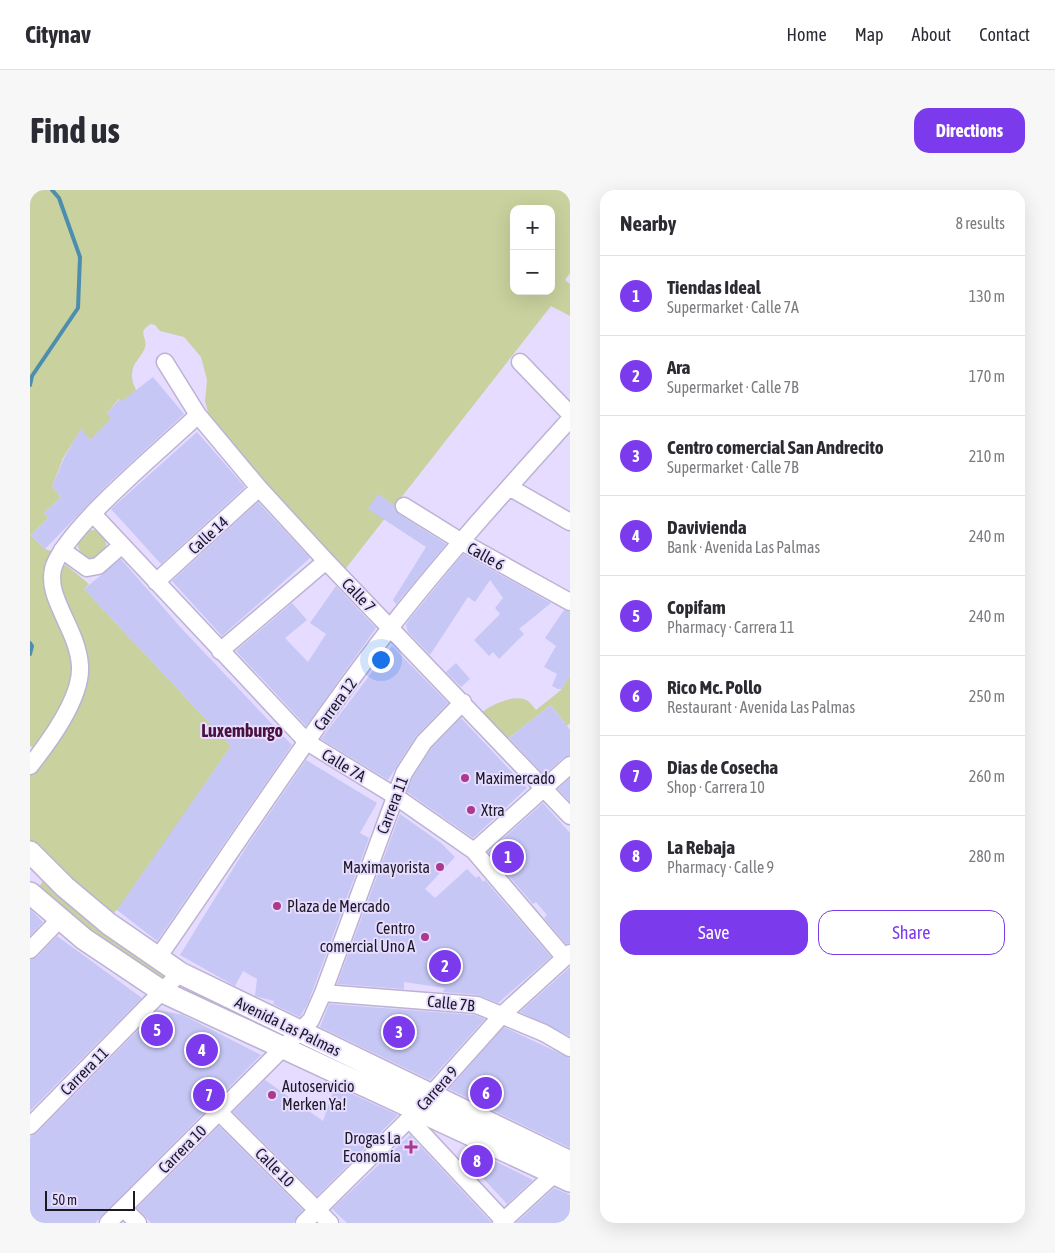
<!DOCTYPE html>
<meta charset="utf-8">
<style>
:root{--surface:#fff;--page:#f7f7f7;--text:#2b2b33;--muted:#7c7c81;--line:#e1e1e2;--accent:#7c3aed}
body{margin:0;font-family:"Asap Condensed",sans-serif;background:var(--page);color:var(--text)}
.controls{position:absolute;right:15px;top:15px;display:grid;overflow:hidden;border-radius:10px;box-shadow:0 5px 20px #0002}
.controls button{width:45px;height:45px;display:grid;place-items:center;padding:0;border:0;border-bottom:1px solid var(--line);background:var(--surface);color:var(--text);font:25px sans-serif}
.scale{position:absolute;left:15px;bottom:12px;width:90px;box-sizing:border-box;padding-left:5px;border:2px solid #1c1824;border-top:0;font-size:14px;line-height:18px;white-space:nowrap;color:#1c1824;-webkit-text-stroke:4px #e6dcff;paint-order:stroke}
.you{position:absolute;left:350px;top:469px;width:18px;height:18px;margin:-12px;border:4px solid #fff;border-radius:50%;background:#1a73e8;box-shadow:0 0 0 8px #1a73e833}
.badge{display:grid;place-items:center;width:32px;height:32px;border-radius:50%;background:var(--accent);color:#fff;font-size:16px;font-weight:700}
.pin{position:absolute;translate:-50% -50%;border:2px solid #fff;box-shadow:0 1px 5px #0006}
.list{margin:0;padding:0;list-style:none}
h2{display:flex;justify-content:space-between;align-items:center;height:65px;margin:0;padding:0 20px;font-size:21px}
h2 small{font-size:16px;font-weight:400;color:var(--muted)}
.list li{display:grid;grid-template-columns:32px 1fr auto;gap:15px;align-items:center;box-sizing:border-box;height:80px;padding:0 20px;border-top:1px solid var(--line)}
.list b{display:block;font-size:19px;white-space:nowrap}
.list p{margin:0;font-size:16px;white-space:nowrap;color:var(--muted)}
.list em{font-size:16px;font-style:normal;color:var(--muted)}
.actions{display:flex;gap:10px;padding:15px 20px}
.actions a{flex:1;padding:11px 0;border:1px solid var(--accent);border-radius:15px;text-align:center;font-size:18px;color:var(--accent)}
.actions .main{background:var(--accent);color:#fff}
.map{position:relative;flex:none;width:540px;height:1033px;overflow:hidden;border-radius:15px}
header{display:flex;align-items:center;gap:30px;box-sizing:border-box;height:70px;padding:0 25px;background:var(--surface);border-bottom:1px solid var(--line)}
header strong{font-size:24px}
nav{display:flex;gap:28px;margin-inline-start:auto;font-size:18px}
.intro{display:flex;align-items:center;justify-content:space-between;box-sizing:border-box;height:120px;padding:0 30px}
h1{margin:0;font-size:35px}
.button{padding:12px 22px;border-radius:15px;background:var(--accent);color:#fff;font-size:18px;font-weight:700}
main{display:flex;gap:30px;padding:0 30px}
aside{flex:1;background:var(--surface);border-radius:15px;box-shadow:0 5px 20px #0002}
.map>svg:first-child{display:block}
.green{fill:#c9d19e;fill-rule:evenodd}
.lines{fill:none;stroke-linecap:round;stroke-linejoin:round}
.stream{stroke:#4d8eaf;stroke-width:4}
.building{fill:#c6c7f5}
.minor-casing{stroke:#bdb2d4;stroke-width:19}
.major-casing{stroke:#bdb2d4;stroke-width:24}
.minor{stroke:#fff;stroke-width:16}
.major{stroke:#fff;stroke-width:21}
.poi-dot{fill:#ad3890;stroke:#e6dcff;stroke-width:2}
.labels{text-anchor:middle;dominant-baseline:central;stroke-width:4;stroke-linejoin:round;paint-order:stroke}
.street-label{font-size:16px;fill:#1c1824;stroke:#e6dcff}
.poi-label{font-size:16px;fill:#1c1824;stroke:#e6dcff;text-anchor:start}
.neighbourhood-label{font-size:18px;font-weight:bold;fill:#4a113c;stroke:#e6dcff}
</style>
<header>
<strong>Citynav</strong>
<nav><a>Home</a><a>Map</a><a>About</a><a>Contact</a></nav>
</header>
<div class="intro"><h1>Find us</h1><a class="button">Directions</a></div>
<main>
<div class="map">
<svg width="540" height="1033" viewBox="0 0 540 1033">
<rect width="100%" height="100%" fill="#e6dcff"/>
<path class="green" d="M 0,0 L 540,0 L 540,83 L 535,90 L 540,94 L 540,126 L 521,116 L 313,382 L 232,294 L 179,226 L 175,211 L 177,190 L 171,167 L 154,147 L 130,141 L 125,135 L 121,134 C 106,143 118,146 115,158 C 112,165 105,172 103,178 C 98,196 112,208 122,220 L 110,232 L 89,209 L 77,223 L 83,230 L 74,236 L 61,250 L 51,240 L 33,268 L 22,297 L 31,307 L 14,323 L 18,328 L 1,345 L 15,359 L 24,362 L 45,479 L 41,502 L 9,559 L 0,556 ZM 484,19 L 521,19 L 521,101 L 484,101 Z
M48 354a14 14 0 1 1 28 0a14 14 0 1 1-28 0Z
M 36,375 L 59,394 L 54,399 L 201,556 L 113,685 L 87,720 L 80,725 L 21,675 L 0,652 L 0,583 L 55,477 C 49,461 13,383 36,375 Z
M 540,485 L 540,533 L 537,536 L 521,515 L 476,550 L 451,523 C 460,515 485,503 498,511 C 501,513 504,518 506,520 L 531,500 Z
M 13,691 L 17,691 L 137,784 L 136,791 L 84,762 L 8,698 Z"/>
<g class="lines">
<path class="stream" d="M 0,195 L 2,186 L 48,118 L 50,67 L 29,8 L 22,0
M 0,453 L 2,456 L 0,464"/>
</g>
<path class="building" d="M 123,187 L 154,224 L 80,292 L 15,359 L 1,345 L 18,328 L 14,323 L 31,307 L 22,297 L 34,268 L 51,239 L 61,250 L 81,228 L 77,223 L 90,209 L 92,211 Z
M 167,242 L 215,297 L 131,374 L 81,319 Z
M 348,304 L 364,315 L 369,324 L 416,354 L 366,414 L 363,410 L 396,357 L 338,319 Z
M 228,312 L 280,368 L 192,446 L 142,391 Z
M 433,364 L 521,413 L 489,439 L 494,444 L 469,469 L 463,462 L 459,466 L 444,450 L 470,424 L 465,418 L 473,408 L 460,390 L 445,412 L 438,407 L 400,465 L 378,442 L 376,435 L 378,431 Z
M 91,369 L 151,438 L 262,555 L 127,751 L 87,720 L 201,556 L 54,399 Z
M 306,396 L 346,438 L 276,536 L 206,461 L 262,413 L 277,430 L 255,448 L 278,472 L 296,444 L 280,433 Z
M 534,420 L 540,422 L 540,485 L 532,499 L 528,499 L 522,496 L 527,484 L 514,477 L 526,456 L 515,448 Z
M 362,456 L 418,513 L 386,546 L 358,590 L 291,549 Z
M 426,473 L 440,489 L 431,497 L 416,482 Z
M 521,515 L 540,540 L 540,565 L 533,568 L 514,585 L 479,548 Z
M 431,528 L 497,598 L 443,648 L 377,602 L 383,587 L 401,559 Z
M 276,570 L 347,613 L 330,643 L 339,648 L 278,813 L 270,827 L 243,814 L 244,811 L 225,806 L 227,789 L 213,781 L 205,796 L 150,765 L 217,656 Z
M 540,588 L 540,612 L 528,599 Z
M 513,613 L 540,643 L 540,753 L 536,754 L 514,728 L 517,725 L 506,712 L 503,714 L 458,662 Z
M 370,624 L 411,653 L 425,667 L 395,699 L 405,708 L 437,679 L 446,688 L 449,686 L 453,692 L 455,690 L 521,767 L 468,813 L 448,805 L 413,802 L 415,798 L 374,792 L 374,799 L 307,794 Z
M 0,719 L 13,732 L 0,746 Z
M 27,746 L 112,808 L 0,921 L 0,770 L 7,767 Z
M 540,777 L 540,846 L 490,822 Z
M 299,814 L 445,825 L 455,829 L 400,890 L 290,837 Z
M 128,820 L 153,825 L 231,865 L 65,1033 L 0,1033 L 0,947 L 7,943 Z
M 474,837 L 540,868 L 540,958 L 419,899 Z
M 235,890 L 293,931 L 305,896 L 368,925 L 287,1006 L 203,922 Z
M 189,936 L 273,1020 L 263,1033 L 121,1033 L 107,1018 Z
M 380,945 L 461,1032 L 461,1033 L 317,1033 L 302,1019 Z
M 444,961 L 481,979 L 503,990 L 477,1014 L 439,973 L 439,967 Z
M 524,998 L 540,1005 L 540,1033 L 486,1033 Z"/>
<g class="lines">
<g class="minor-casing">
<path id="minor" d="M 135,172 L 168,225 L 229,298 L 296,371 L 540,626
M 490,172 L 540,224
M 479,297 L 540,332
M 374,316 L 432,352 L 540,412
M 63,324 L 277,552 L 365,606 L 444,661 L 535,768
M 32,360 L 57,378 L 68,376 L 92,355
M 126,392 L 229,298
M 190,461 L 296,371
M 0,576 C 19,552 52,508 50,476 C 49,459 42,444 35,429 C 28,413 19,397 23,379 C 33,340 136,256 168,225
M 444,661 L 540,575
M 0,760 L 30,729
M 127,769 C 204,658 278,545 360,438 C 416,366 479,297 540,229
M 293,803 L 447,815 L 514,843 L 540,858
M 189,922 L 300,1033
M 379,929 L 476,1033
M 0,936 L 150,783
M 93,1018 L 108,1033
M 78,1033 L 281,830 L 293,803 L 374,583 L 394,552 L 433,512
M 274,1033 L 379,929 L 473,824 L 540,763
M 471,1033 L 532,977"/>
</g>
<g class="major-casing">
<path id="major" d="M 0,662 L 35,697 L 79,734 L 150,783 L 540,972
M 0,703 L 54,749 L 133,802 L 540,991"/>
</g>
<use href="#minor" class="minor"/>
<use href="#major" class="major"/>
</g>
<g class="poi-dot">
<circle cx="435" cy="588" r="5"/>
<circle cx="441" cy="620" r="5"/>
<circle cx="410" cy="677" r="5"/>
<circle cx="247" cy="716" r="5"/>
<circle cx="395" cy="747" r="5"/>
<circle cx="242" cy="905" r="5"/>
<path d="M378.5 949.5h5v5h5v5h-5v5h-5v-5h-5v-5h5z"/>
</g>
<g class="labels">
<g class="street-label">
<text transform="translate(178 345) rotate(-42)">Calle 14</text>
<text transform="translate(456 366) rotate(29)">Calle 6</text>
<text transform="translate(329 405) rotate(46)">Calle 7</text>
<text transform="translate(305 514) rotate(-54)">Carrera 12</text>
<text transform="translate(314 575) rotate(31)">Calle 7A</text>
<text transform="translate(362 615) rotate(-69)">Carrera 11</text>
<text transform="translate(421 813) rotate(6)">Calle 7B</text>
<text transform="translate(258 836) rotate(26)">Avenida Las Palmas</text>
<text transform="translate(54 881) rotate(-45)">Carrera 11</text>
<text transform="translate(407 898) rotate(-48)">Carrera 9</text>
<text transform="translate(152 959) rotate(-45)">Carrera 10</text>
<text transform="translate(245 977) rotate(45)">Calle 10</text>
</g>
<g class="poi-label">
<text x="445" y="588">Maximercado</text>
<text x="451" y="620">Xtra</text>
<text x="400" y="677" text-anchor="end">Maximayorista</text>
<text x="257" y="716">Plaza de Mercado</text>
<text x="385" y="738" text-anchor="end">Centro<tspan x="385" dy="18">comercial Uno A</tspan></text>
<text x="252" y="896">Autoservicio<tspan x="252" dy="18">Merken Ya!</tspan></text>
<text x="371" y="948" text-anchor="end">Drogas La<tspan x="371" dy="18">Economía</tspan></text>
</g>
<g class="neighbourhood-label">
<text x="212" y="540">Luxemburgo</text>
</g>
</g>
</svg>
<div class="controls">
<button>+</button>
<button>−</button>
</div>
<div class="scale">50 m</div>
<div class="you"></div>
<div class="pin badge" style="left:478px;top:667px">1</div>
<div class="pin badge" style="left:415px;top:776px">2</div>
<div class="pin badge" style="left:369px;top:842px">3</div>
<div class="pin badge" style="left:172px;top:860px">4</div>
<div class="pin badge" style="left:127px;top:840px">5</div>
<div class="pin badge" style="left:456px;top:903px">6</div>
<div class="pin badge" style="left:179px;top:905px">7</div>
<div class="pin badge" style="left:447px;top:971px">8</div>
</div>
<aside>
<h2>Nearby<small>8 results</small></h2>
<ul class="list">
<li><span class="badge">1</span><div><b>Tiendas Ideal</b><p>Supermarket · Calle 7A</p></div><em>130 m</em></li>
<li><span class="badge">2</span><div><b>Ara</b><p>Supermarket · Calle 7B</p></div><em>170 m</em></li>
<li><span class="badge">3</span><div><b>Centro comercial San Andrecito</b><p>Supermarket · Calle 7B</p></div><em>210 m</em></li>
<li><span class="badge">4</span><div><b>Davivienda</b><p>Bank · Avenida Las Palmas</p></div><em>240 m</em></li>
<li><span class="badge">5</span><div><b>Copifam</b><p>Pharmacy · Carrera 11</p></div><em>240 m</em></li>
<li><span class="badge">6</span><div><b>Rico Mc. Pollo</b><p>Restaurant · Avenida Las Palmas</p></div><em>250 m</em></li>
<li><span class="badge">7</span><div><b>Dias de Cosecha</b><p>Shop · Carrera 10</p></div><em>260 m</em></li>
<li><span class="badge">8</span><div><b>La Rebaja</b><p>Pharmacy · Calle 9</p></div><em>280 m</em></li>
</ul>
<div class="actions"><a class="main">Save</a><a>Share</a></div>
</aside>
</main>
